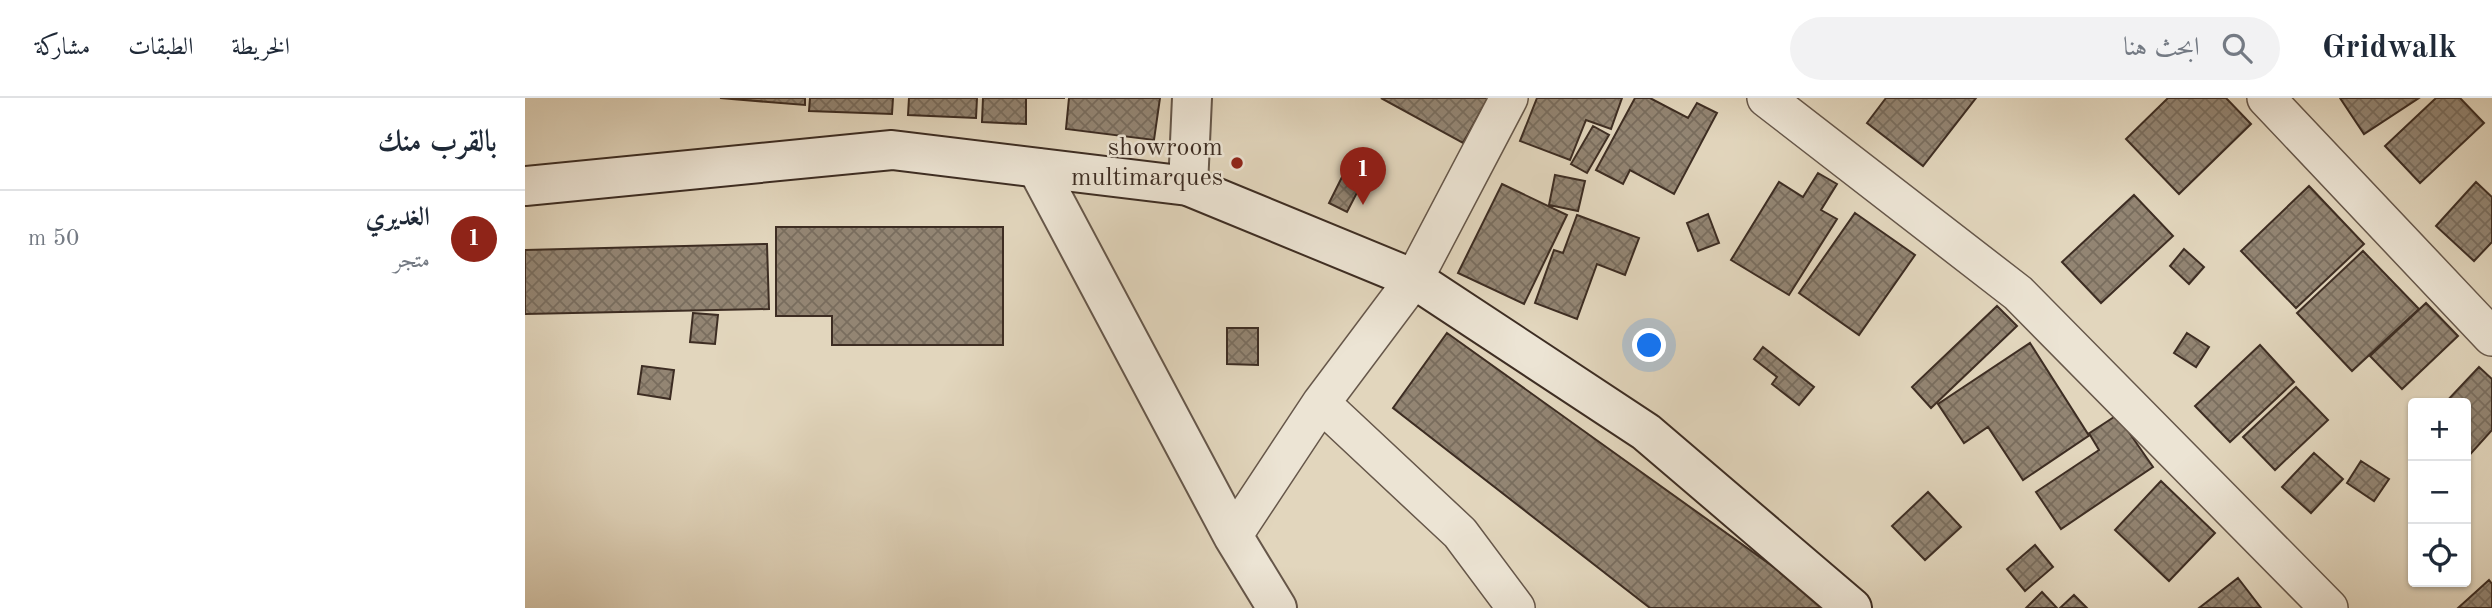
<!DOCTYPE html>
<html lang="ar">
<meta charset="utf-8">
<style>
:root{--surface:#fff;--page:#f2f2f3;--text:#1f2937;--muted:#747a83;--line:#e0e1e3;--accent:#8f2418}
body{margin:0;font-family:"Old Standard TT",Amiri,serif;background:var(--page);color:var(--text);direction:rtl}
.controls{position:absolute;right:21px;bottom:21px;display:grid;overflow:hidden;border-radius:7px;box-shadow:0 2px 5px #0004}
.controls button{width:63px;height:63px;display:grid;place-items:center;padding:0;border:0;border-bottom:2px solid var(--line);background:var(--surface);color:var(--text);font:35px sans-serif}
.you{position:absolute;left:1125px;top:248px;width:24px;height:24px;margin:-18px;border:5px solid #fff;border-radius:50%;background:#1a73e8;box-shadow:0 0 0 10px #1a73e833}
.badge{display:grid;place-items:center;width:46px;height:46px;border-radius:50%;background:var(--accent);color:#fff;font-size:23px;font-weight:700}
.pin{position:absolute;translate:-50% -58px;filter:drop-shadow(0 2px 4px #0008)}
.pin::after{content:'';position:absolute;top:37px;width:24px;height:21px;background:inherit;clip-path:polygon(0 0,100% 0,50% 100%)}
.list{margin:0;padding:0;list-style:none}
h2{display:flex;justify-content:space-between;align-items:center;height:91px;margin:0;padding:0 28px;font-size:30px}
h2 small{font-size:23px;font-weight:400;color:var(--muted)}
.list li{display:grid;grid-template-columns:46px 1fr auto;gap:21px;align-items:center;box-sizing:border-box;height:98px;padding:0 28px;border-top:2px solid var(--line)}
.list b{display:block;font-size:26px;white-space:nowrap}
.list p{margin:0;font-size:23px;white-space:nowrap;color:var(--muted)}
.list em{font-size:23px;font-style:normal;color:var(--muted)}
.icon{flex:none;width:38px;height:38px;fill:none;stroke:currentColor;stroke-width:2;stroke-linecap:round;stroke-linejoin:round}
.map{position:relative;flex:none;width:1967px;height:510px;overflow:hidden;direction:ltr}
header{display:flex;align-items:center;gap:42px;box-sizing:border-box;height:98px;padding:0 35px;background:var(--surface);border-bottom:2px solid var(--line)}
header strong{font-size:33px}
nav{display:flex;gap:38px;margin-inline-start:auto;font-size:24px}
.search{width:490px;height:63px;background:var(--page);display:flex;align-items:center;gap:18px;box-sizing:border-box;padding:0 24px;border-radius:38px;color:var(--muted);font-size:26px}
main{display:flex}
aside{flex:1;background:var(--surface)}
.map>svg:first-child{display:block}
.building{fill:url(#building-cross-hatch);stroke:#3d2d23;stroke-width:2}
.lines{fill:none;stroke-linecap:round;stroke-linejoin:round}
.minor-casing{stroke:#66574a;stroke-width:40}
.tertiary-casing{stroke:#66574a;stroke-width:42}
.secondary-casing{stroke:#3d2d23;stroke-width:42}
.minor{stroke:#ece4d4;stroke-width:37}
.tertiary{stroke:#ece4d4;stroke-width:38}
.secondary{stroke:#ece4d4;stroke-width:38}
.poi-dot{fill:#8f2418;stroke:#ece4d4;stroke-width:2.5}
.labels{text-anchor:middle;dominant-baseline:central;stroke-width:5;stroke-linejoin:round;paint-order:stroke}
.poi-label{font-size:26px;fill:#3d2d23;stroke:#ece4d4;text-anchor:end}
</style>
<header>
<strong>Gridwalk</strong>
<div class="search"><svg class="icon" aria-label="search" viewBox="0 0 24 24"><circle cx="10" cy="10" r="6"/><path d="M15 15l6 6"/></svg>ابحث هنا</div>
<nav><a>الخريطة</a><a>الطبقات</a><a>مشاركة</a></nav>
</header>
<main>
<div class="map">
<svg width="1967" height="510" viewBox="0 0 1967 510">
<defs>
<pattern id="building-cross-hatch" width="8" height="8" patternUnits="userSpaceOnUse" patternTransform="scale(1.75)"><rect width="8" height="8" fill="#938573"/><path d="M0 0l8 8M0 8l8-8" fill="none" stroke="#796d5e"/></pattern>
</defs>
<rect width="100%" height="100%" fill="#e2d6bd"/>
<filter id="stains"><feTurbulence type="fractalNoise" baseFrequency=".00286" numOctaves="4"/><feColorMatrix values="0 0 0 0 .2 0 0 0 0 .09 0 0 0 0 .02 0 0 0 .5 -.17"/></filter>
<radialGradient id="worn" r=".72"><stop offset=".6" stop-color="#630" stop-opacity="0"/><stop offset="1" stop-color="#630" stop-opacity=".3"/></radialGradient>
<path class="building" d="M 195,0 L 280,0 L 280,7 Z
M 285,0 L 368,0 L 367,16 L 284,13 Z
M 384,0 L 452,0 L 451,20 L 383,17 Z
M 458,0 L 540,0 L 501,0 L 501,26 L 457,24 Z
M 544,0 L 635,0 L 629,42 L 541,31 Z
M 856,0 L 963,0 L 938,45 Z
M 1012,0 L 1097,0 L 1086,31 L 1061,22 L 1045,62 L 995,43 Z
M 1110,0 L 1125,0 L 1163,20 L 1172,5 L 1192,15 L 1149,96 L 1105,72 L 1098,86 L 1071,72 Z
M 1361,0 L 1451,0 L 1398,68 L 1342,25 Z
M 1643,0 L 1701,0 L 1726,26 L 1654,96 L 1601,41 Z
M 1815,0 L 1894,0 L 1839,36 Z
M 1911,0 L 1935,0 L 1959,25 L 1895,85 L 1860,48 Z
M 1068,28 L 1084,37 L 1062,75 L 1046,66 Z
M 819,75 L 838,83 L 822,114 L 804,105 Z
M 1293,75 L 1312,86 L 1296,112 L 1312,121 L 1264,197 L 1206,162 L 1254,84 L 1278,99 Z
M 1030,77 L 1060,83 L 1053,113 L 1024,107 Z
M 1951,84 L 1967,99 L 1967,144 L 1949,163 L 1911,128 Z
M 977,86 L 1042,117 L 999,206 L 933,175 Z
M 1784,88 L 1839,146 L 1771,210 L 1716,153 Z
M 1609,97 L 1648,138 L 1576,205 L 1537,164 Z
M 1330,115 L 1390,157 L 1334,237 L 1274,195 Z
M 1183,116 L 1194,145 L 1173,153 L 1162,125 Z
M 1052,117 L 1114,140 L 1100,177 L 1072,166 L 1052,221 L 1010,205 L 1029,152 L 1038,155 Z
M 251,129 L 478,129 L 478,247 L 307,247 L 307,218 L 251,218 Z
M 242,146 L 244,211 L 0,216 L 0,152 Z
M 1659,151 L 1679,169 L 1664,186 L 1645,168 Z
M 1838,153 L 1894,211 L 1827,273 L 1772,215 Z
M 1901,205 L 1933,238 L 1877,291 L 1845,258 Z
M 1472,208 L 1492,228 L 1406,310 L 1387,289 Z
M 168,215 L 193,217 L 190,246 L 165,244 Z
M 702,230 L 733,230 L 733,267 L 702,266 Z
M 922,235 L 1306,510 L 1125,510 L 868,310 Z
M 1662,235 L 1684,249 L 1671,269 L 1649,255 Z
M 1505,245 L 1563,336 L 1592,317 L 1628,369 L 1536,431 L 1511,394 L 1574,352 L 1565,337 L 1498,382 L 1463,329 L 1439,345 L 1413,306 Z
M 1735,247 L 1769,284 L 1705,344 L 1670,308 Z
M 1238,249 L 1289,289 L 1274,307 L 1247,286 L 1252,279 L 1229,261 Z
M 117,268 L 149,272 L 145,301 L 113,296 Z
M 1954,269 L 1967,281 L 1967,332 L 1941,361 L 1941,305 L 1920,305 Z
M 1771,289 L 1803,322 L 1750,372 L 1718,339 Z
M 1789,355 L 1818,381 L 1786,415 L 1757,389 Z
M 1836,363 L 1864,381 L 1849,403 L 1822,385 Z
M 1636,383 L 1690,435 L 1644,483 L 1590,432 Z
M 1403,394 L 1436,429 L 1400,462 L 1367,428 Z
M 1510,447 L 1528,469 L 1500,493 L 1482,471 Z
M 1713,480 L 1736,510 L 1674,510 Z
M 1964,482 L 1967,486 L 1967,510 L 1933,510 Z
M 1517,494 L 1532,510 L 1501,510 Z
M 1549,497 L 1562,510 L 1535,510 Z"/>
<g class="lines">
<g class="minor-casing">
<path id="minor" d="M 1241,0 L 1493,195 L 1804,510
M 1741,0 L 1967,239
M 796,305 L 935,435 L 991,510
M 708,438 L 796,305 L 889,181 L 984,0"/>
</g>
<g class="tertiary-casing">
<path id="tertiary" d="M 512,70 L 708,438 L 752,510
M 663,88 L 667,0"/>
</g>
<g class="secondary-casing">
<path id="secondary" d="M 0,88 L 367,52 L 663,88 L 889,181 L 1121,334 L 1327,510"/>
</g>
<use href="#minor" class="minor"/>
<use href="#tertiary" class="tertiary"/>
<use href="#secondary" class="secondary"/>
</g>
<circle class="poi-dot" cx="712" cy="65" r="7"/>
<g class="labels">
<g class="poi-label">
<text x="698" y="50">showroom<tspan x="698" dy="30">multimarques</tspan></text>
</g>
</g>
<rect width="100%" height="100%" filter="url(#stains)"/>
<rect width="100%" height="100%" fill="url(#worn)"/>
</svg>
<div class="controls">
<button>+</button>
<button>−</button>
<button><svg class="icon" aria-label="locate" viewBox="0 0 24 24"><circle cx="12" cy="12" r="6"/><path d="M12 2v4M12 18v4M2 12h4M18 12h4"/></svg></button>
</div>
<div class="you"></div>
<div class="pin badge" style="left:838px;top:107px">1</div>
</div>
<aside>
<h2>بالقرب منك<small></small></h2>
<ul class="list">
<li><span class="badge">1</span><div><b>الغديري</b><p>متجر</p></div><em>50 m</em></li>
</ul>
</aside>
</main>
